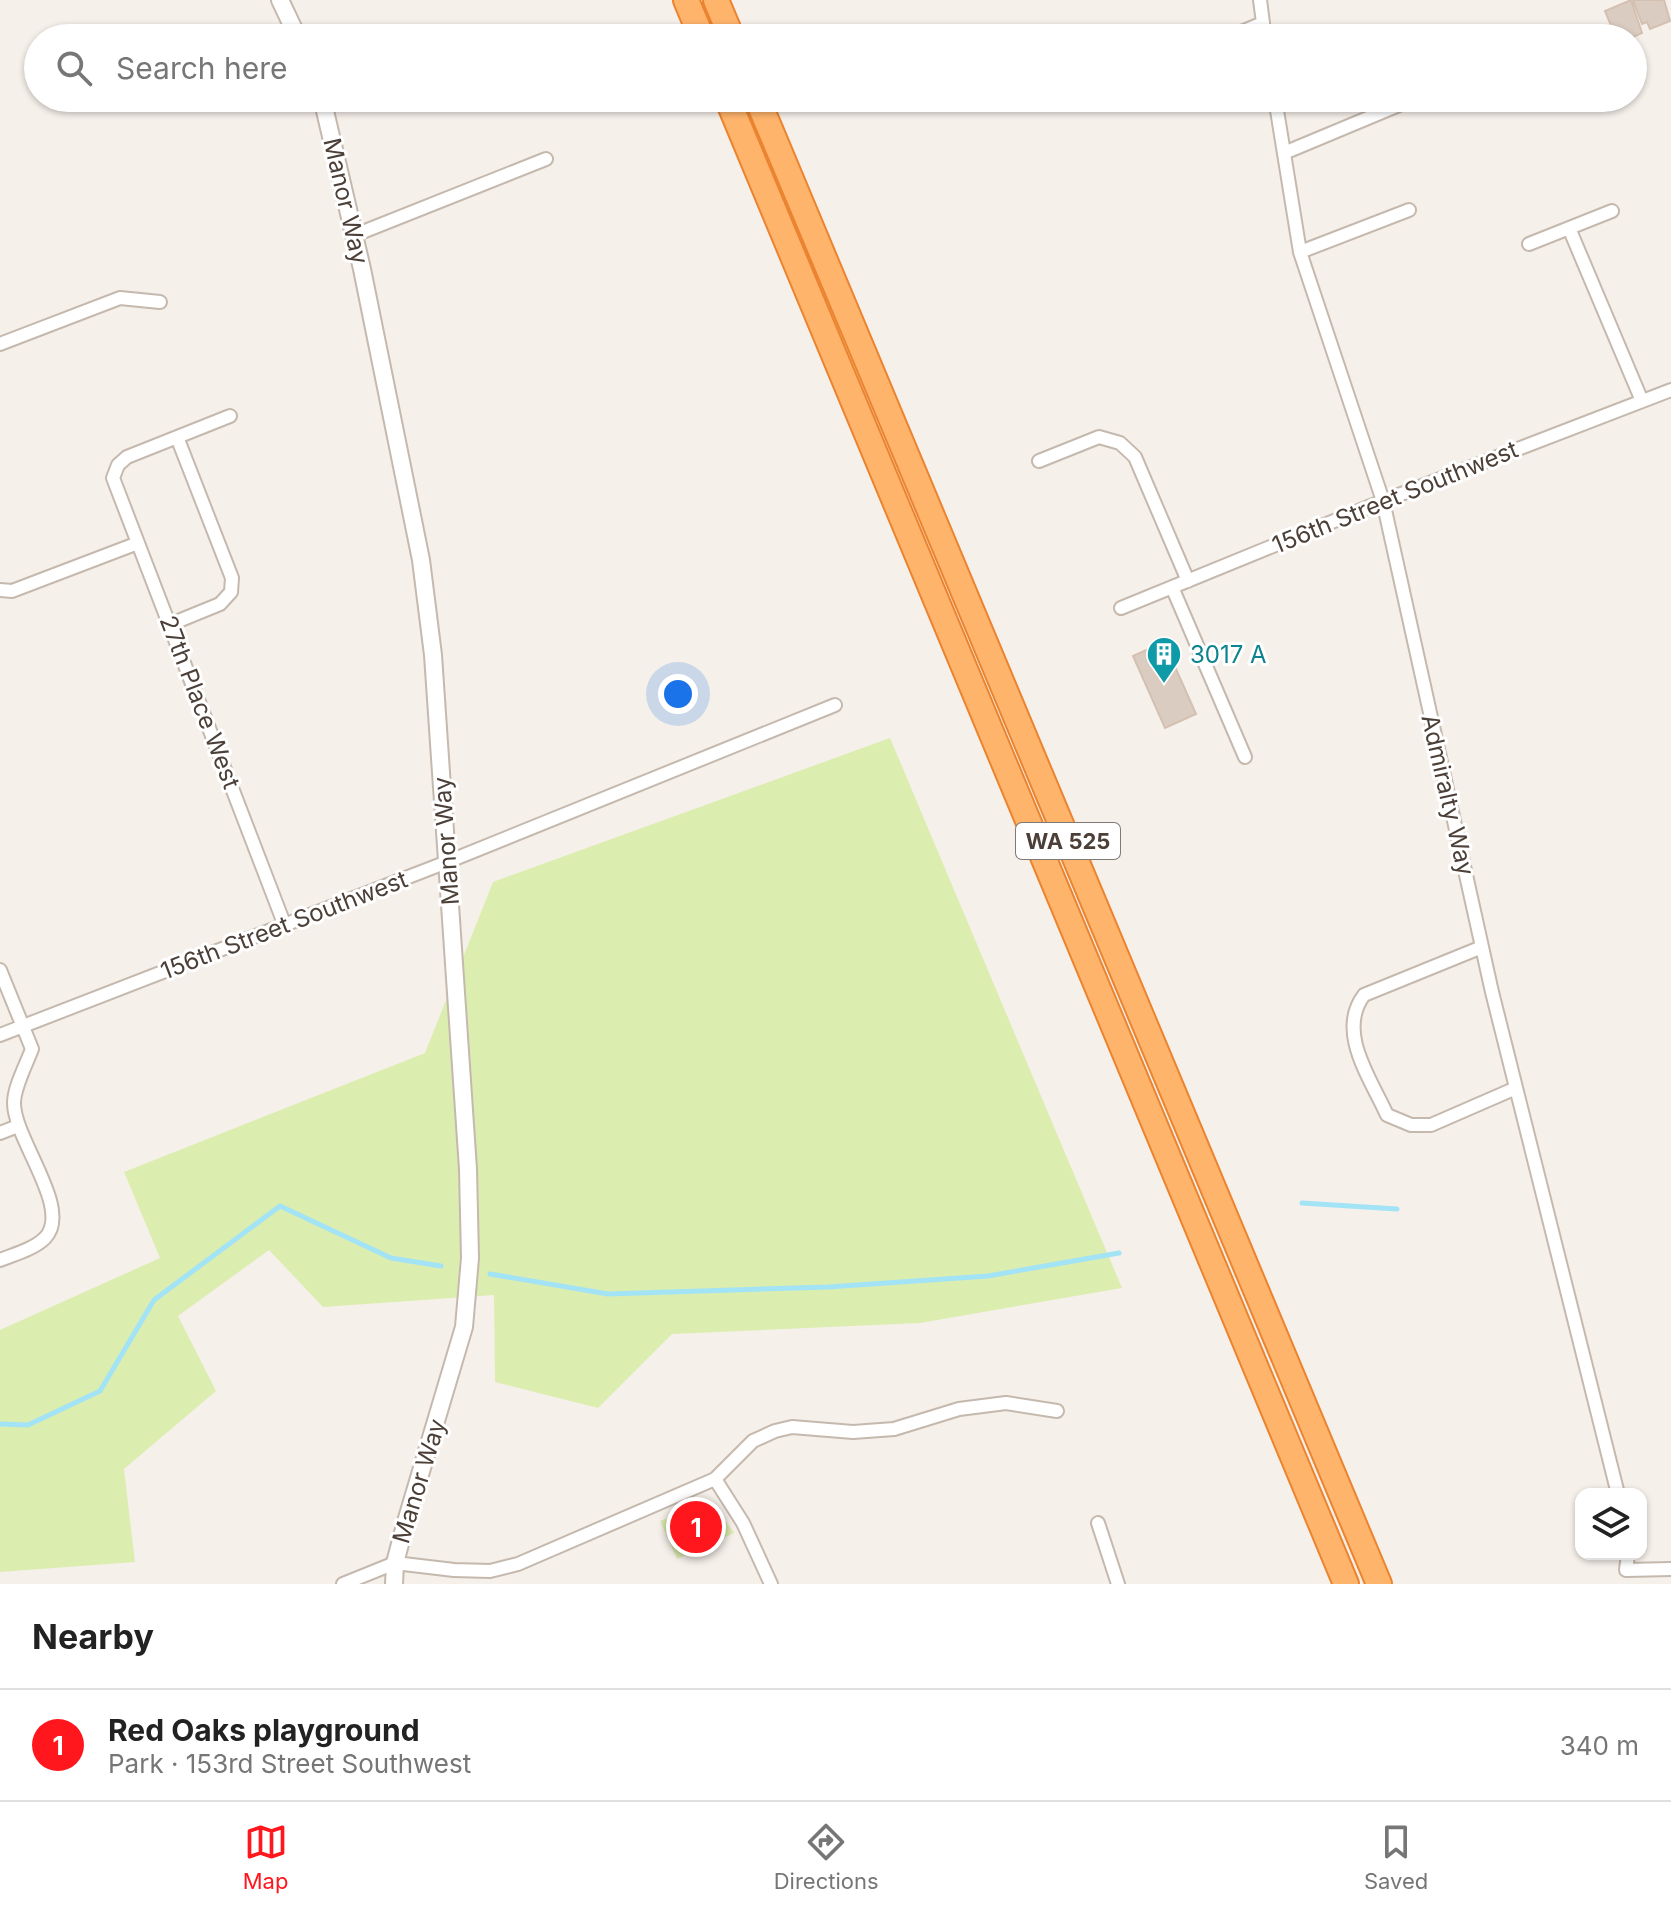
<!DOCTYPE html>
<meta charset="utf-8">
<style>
:root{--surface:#fff;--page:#f6f6f6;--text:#222;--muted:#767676;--line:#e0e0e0;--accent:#ff171d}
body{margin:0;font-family:Inter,sans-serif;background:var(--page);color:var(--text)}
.controls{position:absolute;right:24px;bottom:24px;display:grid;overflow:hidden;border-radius:16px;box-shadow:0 2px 6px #0004}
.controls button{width:72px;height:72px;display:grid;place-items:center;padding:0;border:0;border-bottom:2px solid var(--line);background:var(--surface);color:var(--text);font:40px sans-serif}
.you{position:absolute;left:678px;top:694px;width:28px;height:28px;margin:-20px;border:6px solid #fff;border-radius:50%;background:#1a73e8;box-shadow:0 0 0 12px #1a73e833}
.badge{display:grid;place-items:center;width:52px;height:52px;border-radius:50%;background:var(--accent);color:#fff;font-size:26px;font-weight:700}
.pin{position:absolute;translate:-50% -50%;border:4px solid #fff;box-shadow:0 2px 8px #0006}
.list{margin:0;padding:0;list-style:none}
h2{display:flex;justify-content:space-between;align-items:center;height:104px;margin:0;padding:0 32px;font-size:34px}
h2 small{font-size:26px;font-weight:400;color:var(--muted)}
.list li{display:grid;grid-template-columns:52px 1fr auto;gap:24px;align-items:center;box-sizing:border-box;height:112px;padding:0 32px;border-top:2px solid var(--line)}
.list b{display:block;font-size:30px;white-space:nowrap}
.list p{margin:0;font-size:26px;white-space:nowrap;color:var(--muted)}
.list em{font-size:26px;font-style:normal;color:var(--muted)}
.icon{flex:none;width:44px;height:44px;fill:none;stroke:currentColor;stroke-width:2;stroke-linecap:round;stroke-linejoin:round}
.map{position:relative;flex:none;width:1671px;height:1584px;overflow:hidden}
.search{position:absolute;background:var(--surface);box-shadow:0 2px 6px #0004;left:24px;right:24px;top:24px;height:88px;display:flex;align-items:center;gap:20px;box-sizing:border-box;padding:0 28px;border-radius:44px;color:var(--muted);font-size:30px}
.sheet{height:216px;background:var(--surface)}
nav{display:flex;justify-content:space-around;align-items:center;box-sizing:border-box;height:112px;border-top:2px solid var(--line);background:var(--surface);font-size:22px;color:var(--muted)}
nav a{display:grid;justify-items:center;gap:4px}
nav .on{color:var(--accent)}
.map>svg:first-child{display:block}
.green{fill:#dcedb0}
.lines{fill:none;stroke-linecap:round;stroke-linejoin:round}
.stream{stroke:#a2e3f6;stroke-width:5}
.building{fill:#dbccc1;stroke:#d4c0b0;stroke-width:2}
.minor-casing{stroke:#c5b9ae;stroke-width:16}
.tertiary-casing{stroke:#c5b9ae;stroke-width:20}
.motorway-casing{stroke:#ea8430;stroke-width:28}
.minor{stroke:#fff;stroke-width:12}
.tertiary{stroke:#fff;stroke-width:16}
.motorway{stroke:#ffb46b;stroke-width:24}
.labels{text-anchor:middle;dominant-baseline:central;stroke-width:6;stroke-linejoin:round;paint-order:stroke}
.shield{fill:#fff;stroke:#817973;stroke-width:2}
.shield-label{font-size:22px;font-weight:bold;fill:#4b3f37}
.street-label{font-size:24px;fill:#4b3f37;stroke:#fff}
.culture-label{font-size:24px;fill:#0d838f;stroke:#fff;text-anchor:start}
</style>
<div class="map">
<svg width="1671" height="1584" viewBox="0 0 1671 1584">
<rect width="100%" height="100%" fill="#f6f0ea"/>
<path class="green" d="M 890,738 L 1122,1288 L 920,1323 L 672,1334 L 598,1408 L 495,1382 L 494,1295 L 323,1307 L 269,1250 L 178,1316 L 216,1391 L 124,1469 L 135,1562 L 0,1572 L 0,1330 L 160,1258 L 124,1172 L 425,1053 L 493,882 Z
M 704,1505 L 717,1509 L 734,1533 L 677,1559 L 660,1521 Z"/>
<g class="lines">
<path class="stream" d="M 1302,1203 L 1397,1209
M 490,1274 L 608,1294 L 828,1287 L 988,1276 L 1119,1253
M 0,1424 L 28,1425 L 100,1391 L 154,1300 L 280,1206 L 391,1258 L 441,1266"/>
</g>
<path class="building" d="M 1631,0 L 1642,33 L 1631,38 L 1621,38 L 1619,34 L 1615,35 L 1605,11 Z
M 1633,0 L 1664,0 L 1670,21 L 1650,29 L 1647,22 L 1642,24 Z
M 1164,642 L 1196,714 L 1165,728 L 1133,656 Z"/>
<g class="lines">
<g class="minor-casing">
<path id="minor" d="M 1260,0 L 1265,38
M 1227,38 L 1263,23
M 1275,98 L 1300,252 L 1383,501 L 1492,992 L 1618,1494
M 1284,153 L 1399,105
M 1569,228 L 1642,401
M 355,235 L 546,159
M 1529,244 L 1612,211
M 1300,252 L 1409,210
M 0,344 L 120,298 L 160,302
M 230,416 L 127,457 L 118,465 L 113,478 L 285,926
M 1039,461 L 1099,437 L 1120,443 L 1135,457 L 1188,581
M 1172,587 L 1245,757
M 0,590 L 12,591 L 138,543
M 1121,608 L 1383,501 L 1671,390
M 171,624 L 220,604 L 231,592 L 232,578 L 177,437
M 1482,947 L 1364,995 C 1336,1032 1371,1079 1387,1115 L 1411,1125 L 1431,1125 L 1516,1088
M 0,970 L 32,1049 C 26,1065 14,1087 14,1103 C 14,1140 73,1209 45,1238 C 34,1249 15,1254 0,1260
M 0,1035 L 447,862 L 835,705
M 0,1133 L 18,1126
M 715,1479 L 743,1523 L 771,1584
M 1098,1523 L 1118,1584
M 1628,1554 L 1626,1570 L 1671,1569
M 343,1584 L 395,1563 L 454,1570 L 490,1571 L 518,1564 L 715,1479 L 753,1441 L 775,1431 L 792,1427 L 853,1432 L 894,1429 L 959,1409 L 1006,1403 L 1057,1411"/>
</g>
<g class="tertiary-casing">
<path id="tertiary" d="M 280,0 L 298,38
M 322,98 L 362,269 L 421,560 L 433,655 L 468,1169 L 470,1258 L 464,1327 L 405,1525 L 395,1563 L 394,1584"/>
</g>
<g class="motorway-casing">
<path id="motorway" d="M 686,0 L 702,38
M 716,0 L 732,38
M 727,98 L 1346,1584
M 757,98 L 1379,1584"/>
</g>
<use href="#minor" class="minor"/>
<use href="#tertiary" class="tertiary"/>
<use href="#motorway" class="motorway"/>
</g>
<defs>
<g id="building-pin" transform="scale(1.8)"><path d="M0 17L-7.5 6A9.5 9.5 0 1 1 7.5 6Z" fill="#0f9aa8" stroke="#fff"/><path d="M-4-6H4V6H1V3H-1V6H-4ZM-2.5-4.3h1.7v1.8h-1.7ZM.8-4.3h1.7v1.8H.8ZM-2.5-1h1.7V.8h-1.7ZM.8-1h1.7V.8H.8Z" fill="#fff"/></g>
</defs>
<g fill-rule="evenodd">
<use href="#building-pin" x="1164" y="654"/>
</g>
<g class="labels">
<rect class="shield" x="1016" y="823" width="104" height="36" rx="6"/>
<g class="shield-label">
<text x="1068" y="841">WA 525</text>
</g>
<g class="street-label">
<text transform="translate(346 201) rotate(77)">Manor Way</text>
<text transform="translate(1395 497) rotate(-22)">156th Street Southwest</text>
<text transform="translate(200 702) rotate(69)">27th Place West</text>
<text transform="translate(1448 795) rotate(77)">Admiralty Way</text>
<text transform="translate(446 841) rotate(-94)">Manor Way</text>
<text transform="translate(284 925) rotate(-21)">156th Street Southwest</text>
<text transform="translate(419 1481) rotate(-73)">Manor Way</text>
</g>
<g class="culture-label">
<text x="1190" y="654">3017 A</text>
</g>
</g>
</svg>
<div class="controls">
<button><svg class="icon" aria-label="layers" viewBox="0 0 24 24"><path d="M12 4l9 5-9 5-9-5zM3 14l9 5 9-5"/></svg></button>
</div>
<div class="you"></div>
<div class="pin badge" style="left:696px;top:1527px">1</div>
<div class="search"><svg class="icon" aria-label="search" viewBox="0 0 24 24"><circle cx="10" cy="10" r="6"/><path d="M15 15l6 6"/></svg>Search here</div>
</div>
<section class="sheet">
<h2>Nearby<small></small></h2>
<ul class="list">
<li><span class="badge">1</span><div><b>Red Oaks playground</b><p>Park · 153rd Street Southwest</p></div><em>340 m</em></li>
</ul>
</section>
<nav>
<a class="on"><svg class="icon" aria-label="map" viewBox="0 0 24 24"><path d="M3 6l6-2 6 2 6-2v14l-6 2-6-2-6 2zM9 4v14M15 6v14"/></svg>Map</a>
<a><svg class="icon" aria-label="directions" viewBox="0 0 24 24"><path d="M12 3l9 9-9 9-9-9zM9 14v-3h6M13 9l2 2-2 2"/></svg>Directions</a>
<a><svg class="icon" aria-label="saved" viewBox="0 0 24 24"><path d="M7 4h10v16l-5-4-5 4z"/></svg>Saved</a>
</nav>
